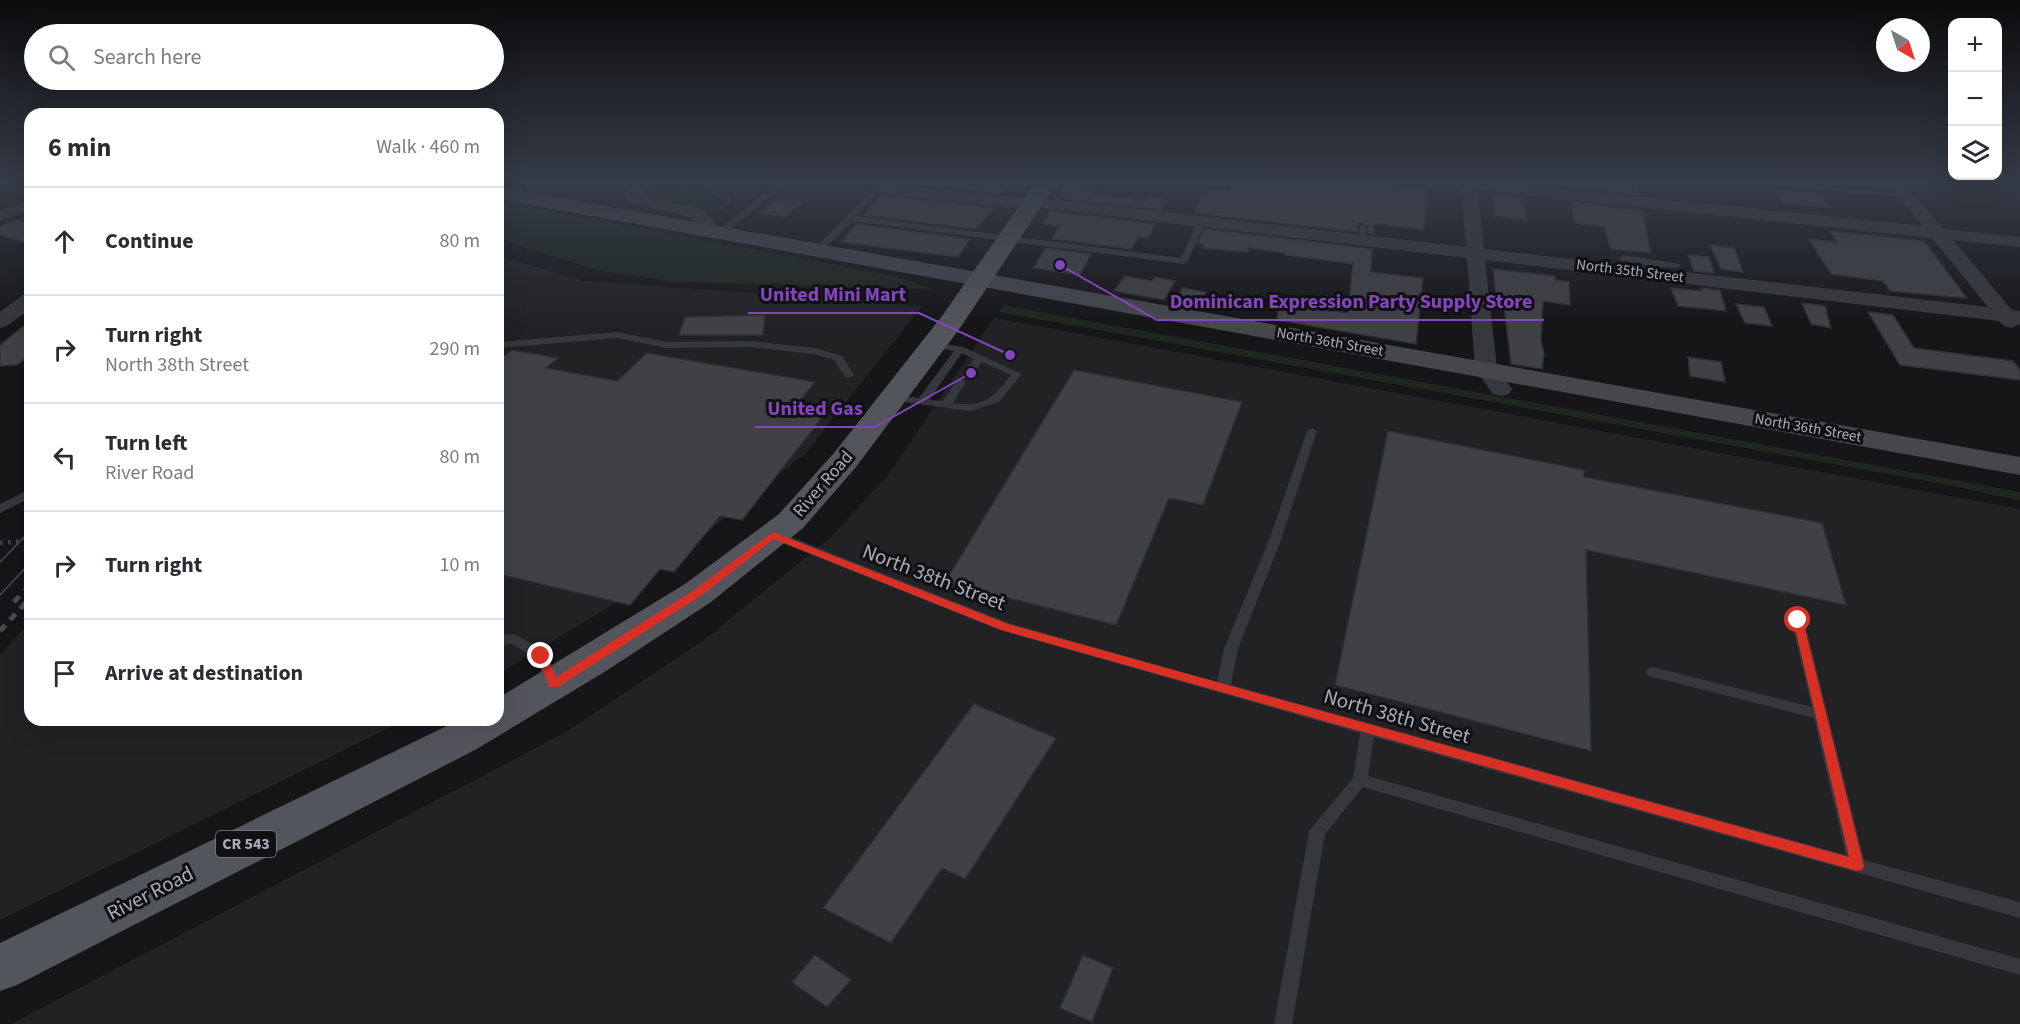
<!DOCTYPE html>
<meta charset="utf-8">
<style>
:root{--surface:#fff;--page:#f7f7f7;--text:#2b2b33;--muted:#7c7c81;--line:#e1e1e2}
body{margin:0;font-family:"Source Sans 3",sans-serif;background:var(--page);color:var(--text)}
.controls{position:absolute;right:18px;top:18px;display:grid;overflow:hidden;border-radius:12px;box-shadow:0 6px 24px #0002}
.controls button{width:54px;height:54px;display:grid;place-items:center;padding:0;border:0;border-bottom:2px solid var(--line);background:var(--surface);color:var(--text);font:30px sans-serif}
.compass{position:absolute;left:1876px;top:18px;width:54px;height:54px;border-radius:50%;background:var(--surface);box-shadow:0 6px 24px #0002;rotate:141deg}
.stop{position:absolute;width:18px;height:18px;margin:-14px;border:4px solid #d93025;border-radius:50%;background:#fff}
.stop.end{background:#d93025;border-color:#fff;box-shadow:0 2px 6px #0008}
.list{margin:0;padding:0;list-style:none}
h2{display:flex;justify-content:space-between;align-items:center;height:78px;margin:0;padding:0 24px;font-size:26px}
h2 small{font-size:20px;font-weight:400;color:var(--muted)}
.list li{display:grid;grid-template-columns:39px 1fr auto;gap:18px;align-items:center;box-sizing:border-box;height:108px;padding:0 24px;border-top:2px solid var(--line)}
.list b{display:block;font-size:22px;white-space:nowrap}
.list p{margin:0;font-size:20px;white-space:nowrap;color:var(--muted)}
.list em{font-size:20px;font-style:normal;color:var(--muted)}
.icon{flex:none;width:33px;height:33px;fill:none;stroke:currentColor;stroke-width:2;stroke-linecap:round;stroke-linejoin:round}
.map{position:relative;flex:none;width:2020px;height:1024px;overflow:hidden}
.search{position:absolute;background:var(--surface);box-shadow:0 6px 24px #0002;left:24px;top:24px;width:480px;height:66px;display:flex;align-items:center;gap:15px;box-sizing:border-box;padding:0 21px;border-radius:33px;color:var(--muted);font-size:22px}
.panel{position:absolute;background:var(--surface);box-shadow:0 6px 24px #0002;left:24px;top:108px;width:480px;height:618px;border-radius:18px}
.map>svg:first-child{display:block}
.built{fill:#222225}
.green{fill:#1e261f}
.building{fill:#404145;stroke:#303034;stroke-width:1.5}
.lines{fill:none;stroke-linecap:round;stroke-linejoin:round}
.path-far1{stroke:#3d3f44;stroke-width:3;stroke-dasharray:2 3;stroke-linecap:butt}
.path{stroke:#3d3f44;stroke-width:4.5;stroke-dasharray:3 5;stroke-linecap:butt}
.lane{fill:#37383d;fill-rule:evenodd}
.street{fill:#37383d;fill-rule:evenodd}
.secondary{fill:#45474d;fill-rule:evenodd}
.primary{fill:#53555c;fill-rule:evenodd}
.tram{stroke:#4a4c52;stroke-width:1.5}
.rail{stroke:#4a4c52;stroke-width:5;stroke-dasharray:8 7;stroke-linecap:butt}
.route{fill:#d93025}
.labels{text-anchor:middle;dominant-baseline:central;stroke-width:6;stroke-linejoin:round;paint-order:stroke}
.far-street-label{font-size:15px;fill:#a8adb8;stroke:#111113}
.shield{fill:#111113;stroke:#7b7e86;stroke-width:1.5}
.shield-label{font-size:16px;font-weight:bold;fill:#a8adb8}
.street-label{font-size:18px;fill:#a8adb8;stroke:#111113}
.near-street-label{font-size:21px;fill:#a8adb8;stroke:#111113}
.leader{fill:none;stroke:#8446be;stroke-width:2}
.callout-dot{fill:#8446be;stroke:#111113;stroke-width:2}
.callout-label{font-size:20px;text-anchor:middle;font-weight:bold;fill:#8446be;stroke:#111113;stroke-width:6;stroke-linejoin:round;paint-order:stroke}
</style>
<div class="map">
<svg width="2020" height="1024" viewBox="0 0 2020 1024">
<rect width="100%" height="100%" fill="#161618"/>
<path class="built" d="M 498,256 L 584,281 L 922,306 L 806,453 L 660,569 L 634,592 L 498,674 Z
M 994,318 L 2020,509 L 2020,1024 L 11,1024 L 566,732 L 704,640 L 831,537 L 888,475 Z
M 30,622 L 30,720 L 405,720 L 0,920 L 0,655 Z"/>
<path class="green" d="M 663,181 L 702,181 L 706,186 L 696,190 L 728,201 L 716,211 L 701,209 L 647,196 L 647,194 Z
M 498,201 L 894,276 L 933,289 L 675,282 L 597,270 L 508,242 L 498,233 Z
M 1003,305 L 2020,492 L 2020,501 L 1954,486 L 999,312 Z"/>
<path class="building" d="M 894,181 L 1010,181 L 1002,194 Z
M 1246,181 L 1366,181 L 1386,183 L 1386,186 L 1427,190 L 1424,230 L 1380,224 L 1373,225 L 1373,234 L 1369,233 L 1368,225 L 1360,222 L 1357,224 L 1357,232 L 1195,213 L 1203,189 L 1229,192 L 1233,184 L 1244,185 Z
M 1568,181 L 1637,183 L 1639,195 L 1569,187 Z
M 1066,184 L 1097,188 L 1093,194 L 1146,201 L 1149,196 L 1167,198 L 1162,210 L 1058,198 Z
M 1775,189 L 1818,192 L 1829,207 L 1783,203 Z
M 1492,194 L 1523,197 L 1527,220 L 1495,216 Z
M 882,195 L 993,208 L 976,229 L 864,215 Z
M 778,199 L 803,203 L 785,217 L 760,213 Z
M 1571,202 L 1642,210 L 1651,253 L 1611,249 L 1604,227 L 1574,223 Z
M 1050,211 L 1155,224 L 1148,238 L 1138,237 L 1131,249 L 1052,239 L 1060,226 L 1043,224 Z
M 18,220 L 30,224 L 30,244 L 0,235 L 0,227 Z
M 856,224 L 970,239 L 958,257 L 841,242 Z
M 1204,229 L 1372,249 L 1371,272 L 1423,278 L 1416,344 L 1277,320 L 1279,305 L 1348,313 L 1353,264 L 1285,255 L 1286,253 L 1249,248 L 1248,252 L 1202,248 L 1204,244 L 1198,243 Z
M 1830,231 L 1924,241 L 1967,298 L 1890,291 L 1883,281 L 1831,274 L 1809,239 L 1837,242 Z
M 1710,245 L 1734,248 L 1743,272 L 1721,269 Z
M 1046,248 L 1091,254 L 1080,275 L 1033,268 Z
M 1688,255 L 1709,257 L 1714,273 L 1694,271 Z
M 1493,269 L 1555,276 L 1555,280 L 1569,282 L 1570,305 L 1543,301 L 1541,340 L 1544,354 L 1542,369 L 1511,364 L 1503,297 L 1496,296 Z
M 1125,276 L 1152,281 L 1155,277 L 1175,281 L 1164,300 L 1114,291 Z
M 1183,288 L 1206,292 L 1198,308 L 1172,303 Z
M 1671,288 L 1702,291 L 1701,288 L 1720,290 L 1726,311 L 1678,306 Z
M 1802,303 L 1825,306 L 1831,328 L 1811,324 Z
M 1736,304 L 1764,307 L 1772,326 L 1745,323 Z
M 1868,312 L 1893,315 L 1914,348 L 2013,361 L 2020,370 L 2020,380 L 1900,365 Z
M 765,315 L 763,335 L 679,335 L 685,317 Z
M 30,321 L 30,355 L 17,365 L 0,366 L 0,345 Z
M 512,350 L 558,358 L 546,368 L 617,381 L 647,353 L 815,382 L 793,409 L 824,415 L 742,520 L 720,516 L 674,572 L 660,569 L 630,605 L 498,574 L 498,361 Z
M 1688,357 L 1721,362 L 1725,382 L 1690,376 Z
M 1074,370 L 1242,402 L 1203,505 L 1169,498 L 1116,625 L 945,582 Z
M 1388,431 L 1584,470 L 1584,477 L 1822,523 L 1846,605 L 1586,550 L 1591,751 L 1335,685 Z
M 974,704 L 1056,738 L 965,879 L 942,868 L 891,943 L 823,908 Z
M 815,955 L 851,980 L 827,1007 L 792,982 Z
M 1083,955 L 1113,968 L 1092,1022 L 1060,1008 Z"/>
<g class="lines">
<path class="path-far1" d="M 665,183 L 695,187 L 731,200 L 719,210"/>
<path class="path" d="M 0,543 L 30,540"/>
<path class="lane" d="M 780,181 L 789,181 L 723,235 L 717,235 L 717,231 Z
M 882,181 L 891,181 L 856,216 L 1181,258 L 1197,222 L 1201,220 L 1205,222 L 1188,261 L 1184,264 L 852,221 L 821,252 L 815,252 L 815,248 Z
M 1723,181 L 1760,181 L 1906,193 L 1910,195 L 1906,197 L 1727,183 Z
M 1359,224 L 1366,226 L 1367,242 L 1360,240 Z
M 1623,255 C 1634,257 1676,262 1681,265 L 1677,268 L 1660,267 L 1662,274 L 1658,277 L 1654,274 L 1651,266 L 1620,260 L 1619,258 Z
M 617,332 L 666,342 L 750,341 L 815,348 L 842,356 L 854,375 L 849,378 L 845,377 L 834,360 L 814,354 L 750,347 L 666,348 L 617,338 L 498,348 L 498,342 Z
M 933,342 L 963,347 L 1022,374 L 999,402 L 970,411 L 889,400 L 888,398 L 889,396 L 893,395 L 919,398 L 954,351 L 930,347 L 928,345 ZM 962,353 L 974,359 L 965,370 L 966,372 L 974,372 L 982,362 L 1011,375 C 991,399 986,407 953,403 L 966,382 L 961,379 L 957,380 L 943,401 L 929,400 Z
M 1312,428 L 1317,431 L 1281,540 L 1238,649 L 1231,685 L 1846,855 L 1814,718 L 1653,677 L 1648,676 L 1646,672 L 1648,668 L 1653,667 L 1812,707 L 1791,619 L 1793,616 L 1803,616 L 1864,860 L 2020,902 L 2020,918 L 1374,737 L 1368,776 L 2020,959 L 2020,975 L 1363,787 L 1325,834 L 1292,1024 L 1274,1024 L 1309,831 L 1353,778 L 1360,733 L 1000,630 L 770,538 L 768,535 L 774,531 L 778,532 L 1009,623 L 1217,682 L 1224,649 L 1269,540 L 1307,431 Z
M 30,489 L 30,498 L 0,513 L 0,504 Z
M 515,634 L 546,652 L 560,683 L 558,687 L 553,688 L 548,687 L 535,659 L 513,644 L 498,645 L 498,635 Z"/>
<path class="street" d="M 637,181 L 656,181 L 640,195 L 702,209 L 712,218 L 721,232 L 718,236 L 706,236 L 690,217 L 626,201 L 624,193 Z
M 1429,181 L 1486,181 L 1923,226 L 1886,181 L 1903,181 L 1943,229 L 2020,237 L 2020,247 L 1953,240 L 2012,310 L 2020,311 L 2020,324 L 2011,328 L 2004,326 L 1999,321 L 1485,260 L 1497,368 L 1512,389 L 1509,394 L 1501,396 L 1493,394 L 1475,369 L 1467,258 L 1034,207 L 1017,208 L 881,193 L 873,188 L 881,183 L 1017,198 L 1034,197 L 1466,247 L 1461,188 L 1437,186 ZM 1478,190 L 1932,238 L 1988,307 L 1484,249 Z
M 30,201 L 30,211 L 0,220 L 0,210 Z
M 30,293 L 30,309 L 7,326 L 0,328 L 0,312 L 23,295 Z"/>
<path class="secondary" d="M 498,187 L 2020,457 L 2020,475 L 498,199 Z"/>
<path class="primary" d="M 1037,181 L 1058,181 L 960,328 L 856,467 L 803,528 L 711,602 L 606,671 L 475,750 L 17,985 L 0,991 L 0,943 L 459,720 L 498,720 L 498,698 L 685,584 L 779,514 L 834,453 L 942,316 Z"/>
<path class="tram" d="M 0,562 L 30,531
M 0,595 L 30,563"/>
<path class="rail" d="M 14,602 L 30,585
M 0,631 L 30,598"/>
</g>
<linearGradient id="sky" x2="0" y2="1"><stop stop-color="#0c0c0d"/><stop offset="0.56" stop-color="#363c48"/><stop offset="1" stop-color="#363c48" stop-opacity="0"/></linearGradient>
<rect width="2020" height="325" fill="url(#sky)"/>
<path class="route" d="M 773,532 L 1008,624 L 1849,857 L 1793,620 L 1798,616 L 1802,617 L 1864,866 L 1862,870 L 1857,871 L 1001,630 L 774,539 L 702,595 L 558,687 L 550,687 L 536,656 L 537,653 L 545,653 L 556,677 L 694,590 Z"/>
<g class="labels">
<g class="far-street-label">
<text transform="translate(1630 271) rotate(7)">North 35th Street</text>
<text transform="translate(1330 342) rotate(10)">North 36th Street</text>
<text transform="translate(1808 428) rotate(10)">North 36th Street</text>
</g>
<rect class="shield" x="216" y="831" width="60" height="26" rx="4.5"/>
<g class="shield-label">
<text x="246" y="844">CR 543</text>
</g>
<g class="street-label">
<text transform="translate(823 484) rotate(-49)">River Road</text>
</g>
<g class="near-street-label">
<text transform="translate(934 577) rotate(21)">North 38th Street</text>
<text transform="translate(1397 716) rotate(16)">North 38th Street</text>
<text transform="translate(150 893) rotate(-27)">River Road</text>
</g>
</g>
<path class="leader" d="M1010 355L919 313H748M1060 265L1157 320H1544M971 373L875 427H755"/>
<g class="callout-dot">
<circle cx="1010" cy="355" r="6"/>
<circle cx="1060" cy="265" r="6"/>
<circle cx="971" cy="373" r="6"/>
</g>
<g class="callout-label">
<text x="833" y="301">United Mini Mart</text>
<text x="1351" y="308">Dominican Expression Party Supply Store</text>
<text x="815" y="415">United Gas</text>
</g>
</svg>
<div class="controls">
<button>+</button>
<button>−</button>
<button><svg class="icon" aria-label="layers" viewBox="0 0 24 24"><path d="M12 4l9 5-9 5-9-5zM3 14l9 5 9-5"/></svg></button>
</div>
<svg class="compass" viewBox="-18 -18 36 36"><path d="M0-13l5 13h-10z" fill="#e53935"/><path d="M0 13l5-13h-10z" fill="#7c7c81"/></svg>
<div class="stop" style="left:1798px;top:620px"></div>
<div class="stop end" style="left:541px;top:656px"></div>
<div class="search"><svg class="icon" aria-label="search" viewBox="0 0 24 24"><circle cx="10" cy="10" r="6"/><path d="M15 15l6 6"/></svg>Search here</div>
<section class="panel">
<h2>6 min<small>Walk · 460 m</small></h2>
<ul class="list">
<li><svg class="icon" aria-label="ahead" viewBox="0 0 24 24"><path d="M12 20V5M6 11l6-6 6 6"/></svg><div><b>Continue</b></div><em>80 m</em></li>
<li><svg class="icon" aria-label="right" viewBox="0 0 24 24"><path d="M7 20v-9h11M14 6l5 5-5 5"/></svg><div><b>Turn right</b><p>North 38th Street</p></div><em>290 m</em></li>
<li><svg class="icon" aria-label="left" viewBox="0 0 24 24"><path d="M17 20v-9H6M10 6l-5 5 5 5"/></svg><div><b>Turn left</b><p>River Road</p></div><em>80 m</em></li>
<li><svg class="icon" aria-label="right" viewBox="0 0 24 24"><path d="M7 20v-9h11M14 6l5 5-5 5"/></svg><div><b>Turn right</b></div><em>10 m</em></li>
<li><svg class="icon" aria-label="arrive" viewBox="0 0 24 24"><path d="M6 21V4h12l-3 4 3 4H6"/></svg><div><b>Arrive at destination</b></div></li>
</ul>
</section>
</div>
